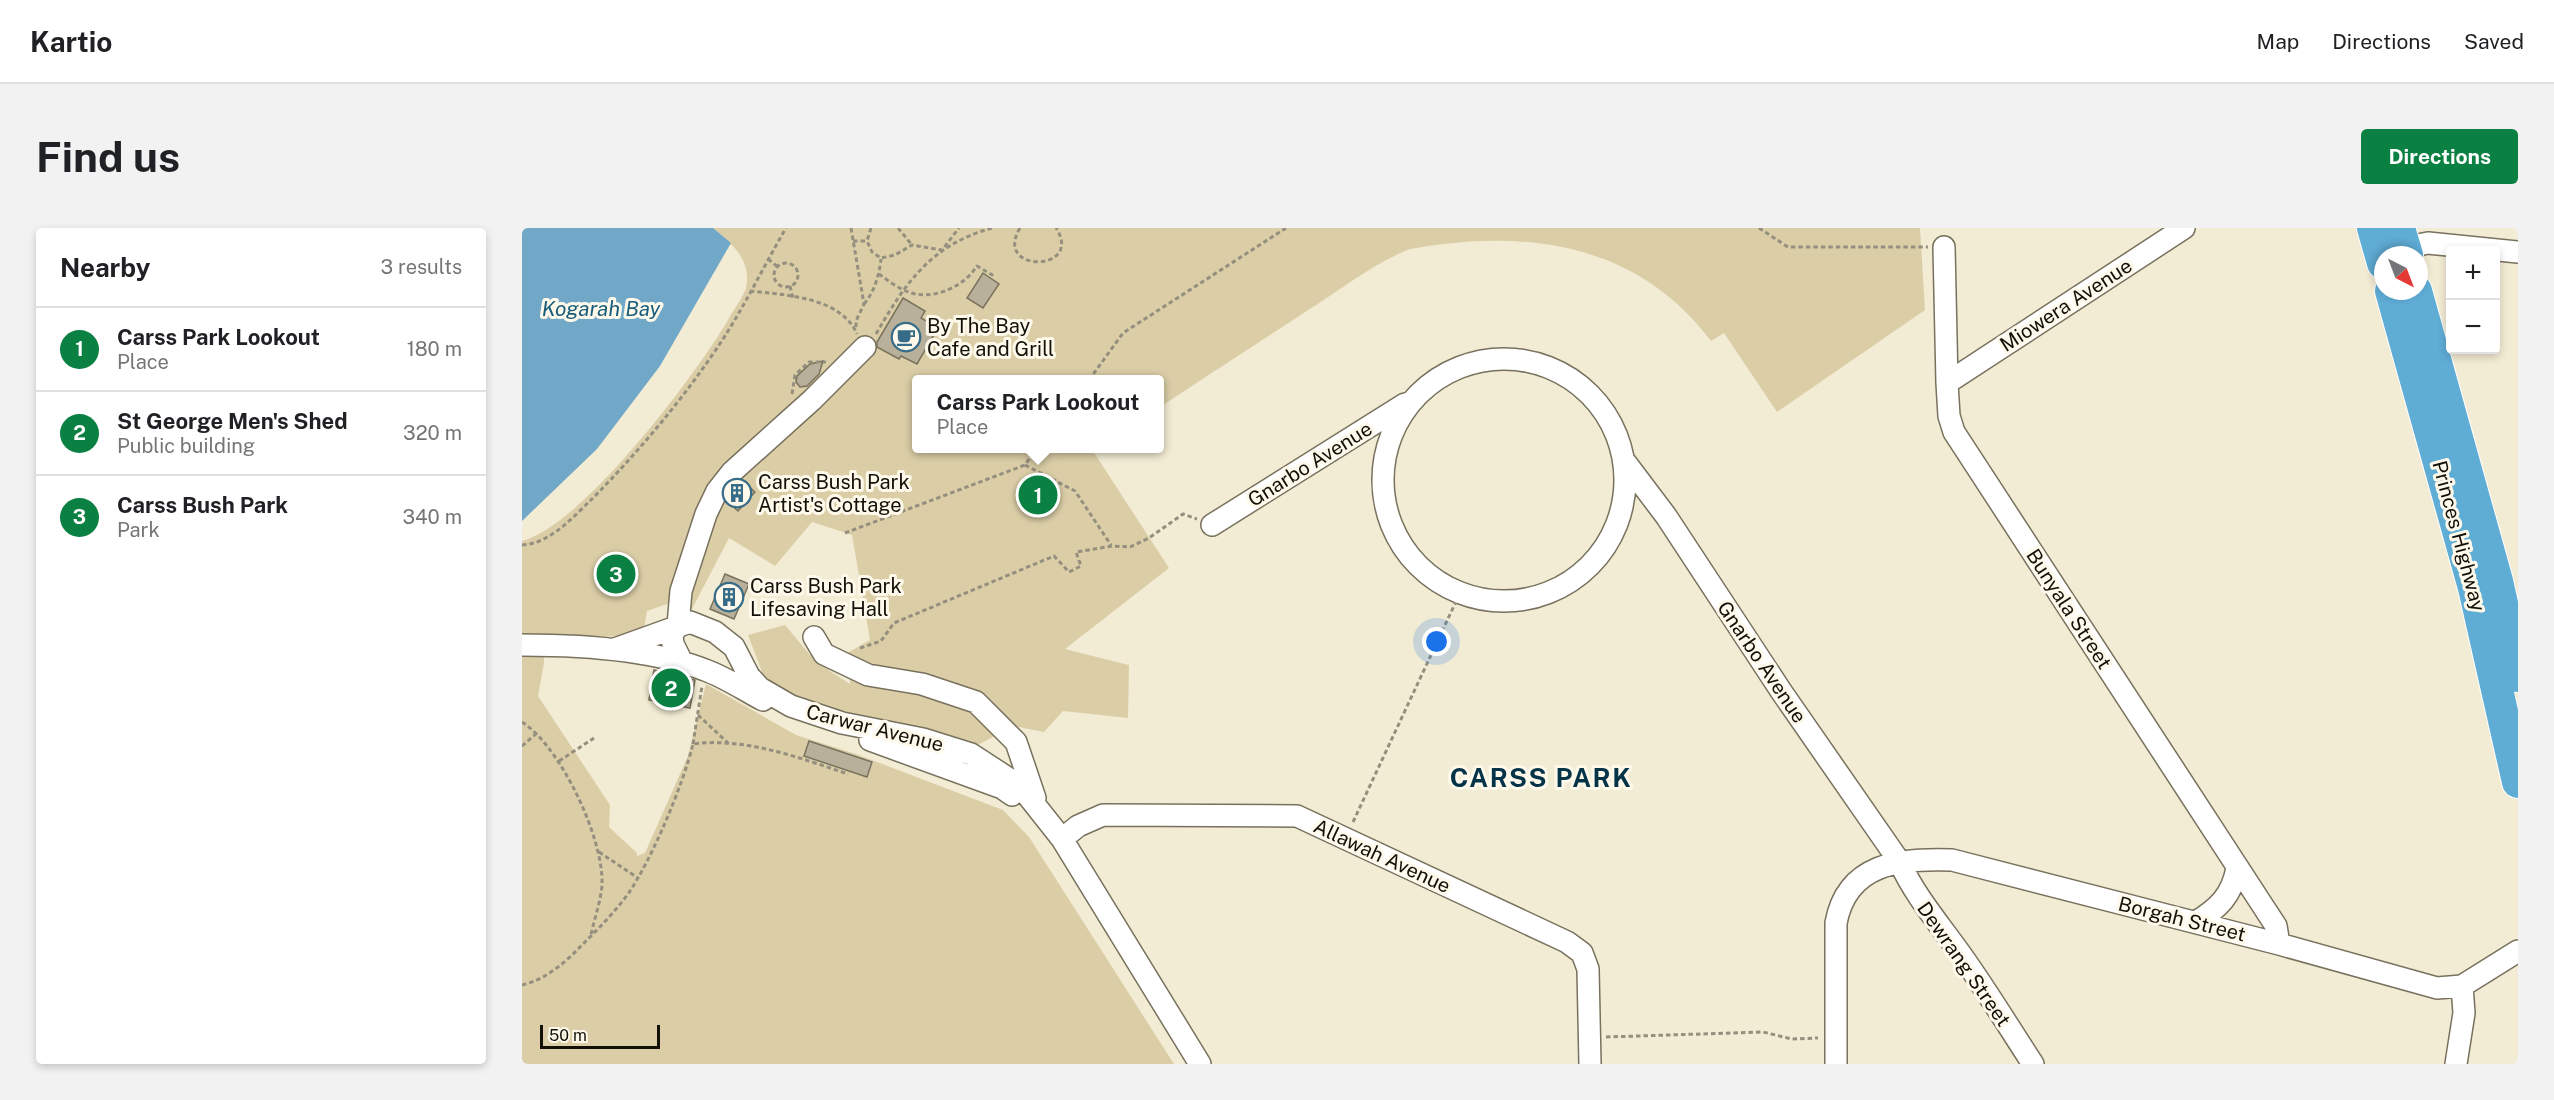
<!DOCTYPE html>
<meta charset="utf-8">
<style>
:root{--surface:#fff;--page:#f2f2f2;--text:#202124;--muted:#757577;--line:#e0e0e0;--accent:#0b8043}
body{margin:0;font-family:"Public Sans",sans-serif;background:var(--page);color:var(--text)}
.controls{position:absolute;right:18px;top:18px;display:grid;overflow:hidden;border-radius:6px;box-shadow:0 3px 9px #0003}
.controls button{width:54px;height:54px;display:grid;place-items:center;padding:0;border:0;border-bottom:2px solid var(--line);background:var(--surface);color:var(--text);font:30px sans-serif}
.compass{position:absolute;left:1852px;top:18px;width:54px;height:54px;border-radius:50%;background:var(--surface);box-shadow:0 3px 9px #0003;rotate:138deg}
.scale{position:absolute;left:18px;bottom:15px;width:120px;box-sizing:border-box;padding-left:6px;border:3px solid #131008;border-top:0;font-size:16px;line-height:21px;white-space:nowrap;color:#131008;-webkit-text-stroke:4px #fef9eb;paint-order:stroke}
.you{position:absolute;left:915px;top:414px;width:21px;height:21px;margin:-15px;border:4px solid #fff;border-radius:50%;background:#1a73e8;box-shadow:0 0 0 9px #1a73e833}
.badge{display:grid;place-items:center;width:39px;height:39px;border-radius:50%;background:var(--accent);color:#fff;font-size:20px;font-weight:700}
.pin{position:absolute;translate:-50% -50%;border:3px solid #fff;box-shadow:0 2px 6px #0006}
.popup{position:absolute;left:390px;top:147px;width:252px;height:78px;box-sizing:border-box;display:grid;place-content:center;border-radius:6px;background:var(--surface);filter:drop-shadow(0 2px 4px #0005);font-size:20px;white-space:nowrap;color:var(--muted)}
.popup b{font-size:22px;color:var(--text)}
.popup::after{content:'';position:absolute;left:50%;top:100%;margin-left:-12px;border:12px solid transparent;border-top-color:var(--surface)}
.list{margin:0;padding:0;list-style:none}
h2{display:flex;justify-content:space-between;align-items:center;height:78px;margin:0;padding:0 24px;font-size:26px}
h2 small{font-size:20px;font-weight:400;color:var(--muted)}
.list li{display:grid;grid-template-columns:39px 1fr auto;gap:18px;align-items:center;box-sizing:border-box;height:84px;padding:0 24px;border-top:2px solid var(--line)}
.list b{display:block;font-size:22px;white-space:nowrap}
.list p{margin:0;font-size:20px;white-space:nowrap;color:var(--muted)}
.list em{font-size:20px;font-style:normal;color:var(--muted)}
.map{position:relative;flex:none;width:1996px;height:836px;overflow:hidden;border-radius:6px}
header{display:flex;align-items:center;gap:36px;box-sizing:border-box;height:84px;padding:0 30px;background:var(--surface);border-bottom:2px solid var(--line)}
header strong{font-size:28px}
nav{display:flex;gap:33px;margin-inline-start:auto;font-size:21px}
.intro{display:flex;align-items:center;justify-content:space-between;box-sizing:border-box;height:144px;padding:0 36px}
h1{margin:0;font-size:42px}
.button{padding:15px 27px;border-radius:6px;background:var(--accent);color:#fff;font-size:21px;font-weight:700}
main{display:flex;gap:36px;padding:0 36px}
aside{flex:1;background:var(--surface);border-radius:6px;box-shadow:0 3px 9px #0003}
.map>svg:first-child{display:block}
.green{fill:#dbcea7}
.water{fill:#71a8c7}
.building{fill:#b8b09a;stroke:#79725d;stroke-width:1.5}
.lines{fill:none;stroke-linecap:round;stroke-linejoin:round}
.minor-casing{stroke:#78715d;stroke-width:24}
.highway-casing{stroke:#fff;stroke-width:34}
.path{stroke:#948f7e;stroke-width:3;stroke-dasharray:4.5 3;stroke-linecap:butt}
.minor{stroke:#fff;stroke-width:21}
.highway{stroke:#5facd5;stroke-width:32}
.labels{text-anchor:middle;dominant-baseline:central;stroke-width:6;stroke-linejoin:round;paint-order:stroke}
.street-label{font-size:20px;fill:#131008;stroke:#fef9eb}
.poi-label{font-size:20px;fill:#131008;stroke:#fef9eb;text-anchor:start}
.water-label{font-size:21px;font-style:italic;fill:#185c7b;stroke:#fef9eb}
.district-label{font-size:26px;font-weight:bold;letter-spacing:1.5px;fill:#053348;stroke:#fef9eb}
</style>
<header>
<strong>Kartio</strong>
<nav><a>Map</a><a>Directions</a><a>Saved</a></nav>
</header>
<div class="intro"><h1>Find us</h1><a class="button">Directions</a></div>
<main>
<aside>
<h2>Nearby<small>3 results</small></h2>
<ul class="list">
<li><span class="badge">1</span><div><b>Carss Park Lookout</b><p>Place</p></div><em>180 m</em></li>
<li><span class="badge">2</span><div><b>St George Men's Shed</b><p>Public building</p></div><em>320 m</em></li>
<li><span class="badge">3</span><div><b>Carss Bush Park</b><p>Park</p></div><em>340 m</em></li>
</ul>
</aside>
<div class="map">
<svg width="1996" height="836" viewBox="0 0 1996 836">
<rect width="100%" height="100%" fill="#f3ecd4"/>
<path class="green" d="M 191,0 L 1398,0 L 1403,82 L 1255,184 L 1202,105 L 1189,113 C 1115,15 1005,0 888,21 C 854,34 824,58 794,77 C 742,111 690,145 638,179 L 638,152 L 394,152 L 394,220 L 574,221 L 571,223 L 647,340 L 543,421 L 607,437 L 606,490 L 541,483 L 522,504 L 491,498 L 454,518 L 305,483 L 243,452 L 226,407 L 263,397 L 294,434 L 328,456 L 327,424 L 348,412 L 330,307 L 290,294 L 253,338 L 207,310 L 170,381 L 145,376 L 125,383 L 121,407 L 76,409 L 21,406 L 22,435 L 16,468 L 88,577 L 87,599 L 115,625 L 115,628 L 123,625 L 166,528 L 184,456 L 274,507 L 334,526 L 481,582 L 507,609 L 652,836 L 0,836 L 0,313 C 61,297 173,148 206,92 C 211,82 221,70 224,60 C 230,32 210,16 191,0 Z"/>
<path class="water" d="M 0,0 L 191,0 L 209,15 L 138,138 L 75,221 L 0,293 Z"/>
<path class="building" d="M 461,45 L 477,56 L 461,80 L 445,70 Z
M 381,70 L 403,83 L 399,90 L 416,100 L 395,136 L 379,128 L 377,131 L 355,119 L 355,114 Z
M 301,133 L 297,146 L 285,158 L 278,159 L 274,154 L 275,148 L 288,136 Z
M 220,252 L 233,264 L 216,283 L 205,273 Z
M 203,346 L 227,356 L 212,391 L 188,381 Z
M 132,442 L 173,452 L 168,480 L 127,472 Z
M 287,513 L 350,534 L 345,549 L 282,528 Z"/>
<g class="lines">
<g class="minor-casing">
<path id="minor" d="M 1422,19 L 1425,155 L 1427,188 L 1432,204 L 1754,698 L 1757,716
M 1872,22 L 1906,15 L 1996,24
M861 252a121 121 0 1 1 242 0a121 121 0 1 1-242 0Z
M 1425,155 L 1662,0
M 1104,235 L 1144,288 L 1259,463 L 1377,633 C 1392,666 1414,692 1435,721 C 1462,758 1486,798 1511,836
M 690,297 L 883,176
M 292,409 L 302,426 L 346,447 L 400,456 L 454,474 L 494,514 L 513,570
M 0,417 C 57,417 130,421 183,442 C 203,449 222,462 241,472
M 93,421 L 168,394 L 193,404 L 212,419 L 227,448 L 238,460 L 269,478 L 320,495 L 401,511 L 449,526 L 498,558 L 540,611 L 678,836
M 161,436 L 151,416 L 150,407 L 156,397 L 159,363 L 184,286 L 195,263 L 210,244 L 290,172 L 343,119
M 348,512 L 480,560 L 490,567
M 540,611 L 556,598 L 581,587 L 775,588 L 1045,714 L 1060,725 L 1066,741 L 1068,836
M 1674,694 C 1697,680 1710,667 1715,640
M 1314,836 L 1314,695 C 1325,635 1378,630 1430,632 L 1757,716 L 1915,760 L 1940,758 L 1996,723
M 1934,836 L 1942,785 L 1940,758"/>
</g>
<g class="highway-casing">
<path id="highway" d="M 1851,0 L 1861,35
M 1877,0 L 1885,27
M 1869,63 L 1952,360 L 1996,554
M 1894,63 L 1975,353 L 1996,448"/>
</g>
<path class="path" d="M 329,0 L 342,76 L 334,93 L 334,100
M 349,0 L 345,13 L 350,24 L 359,30 L 373,27 L 390,17 L 420,22 L 437,0
M 376,0 L 390,17
M 498,0 C 470,46 563,44 534,0
M 1237,0 L 1266,19 L 1406,19
M 331,13 L 345,13
M 246,31 L 256,39
M252 47a12 12 0 1 1 24 0a12 12 0 1 1-24 0Z
M 357,46 C 368,54 381,64 394,66 C 417,70 443,57 455,38 L 472,48
M 268,58 L 271,70
M 228,63 C 264,67 319,69 335,106
M 342,76 C 353,63 357,47 359,31
M 354,106 C 384,54 409,17 470,0
M 567,152 L 601,105 L 764,0
M 270,166 L 273,147 L 287,134 L 304,134
M 503,237 L 553,263 L 589,317
M 323,305 L 503,237 L 515,220
M 0,317 C 28,316 52,288 71,270 C 116,224 157,176 193,123 C 220,84 240,41 264,0
M 338,420 L 359,413 L 372,395 L 532,328 L 547,344 L 559,338 L 554,324 L 590,318 L 608,319 L 627,310 L 661,286 L 675,291
M 176,487 L 206,515
M 0,494 C 39,519 82,611 80,657 C 79,673 72,691 69,707
M 171,516 L 180,458
M 0,518 L 15,505
M 37,533 L 72,510
M 831,594 L 938,365
M 77,624 L 116,650
M 0,757 C 23,752 44,734 60,717 C 76,701 92,685 106,666 C 130,631 161,557 171,516 C 223,509 278,530 326,546
M 1084,809 L 1241,804 L 1270,811 L 1296,810"/>
<use href="#minor" class="minor"/>
<use href="#highway" class="highway"/>
</g>
<defs>
<g id="cafe-ring" transform="scale(1.5)"><circle r="9.5" fill="#fef9eb" stroke="#376c88" stroke-width="1.5"/><path d="M-5.5-4.5H6V0H3Q3 3.5 0 3.5H-2.5Q-5.5 3.5-5.5 0ZM3-3.2v2h1.7v-2ZM-6 4.5H4V6H-6Z" fill="#376c88"/></g>
<g id="building-ring" transform="scale(1.5)"><circle r="9.5" fill="#fef9eb" stroke="#376c88" stroke-width="1.5"/><path d="M-4-6H4V6H1V3H-1V6H-4ZM-2.5-4.3h1.7v1.8h-1.7ZM.8-4.3h1.7v1.8H.8ZM-2.5-1h1.7V.8h-1.7ZM.8-1h1.7V.8H.8Z" fill="#376c88"/></g>
</defs>
<g fill-rule="evenodd">
<use href="#cafe-ring" x="384" y="109"/>
<use href="#building-ring" x="215" y="265"/>
<use href="#building-ring" x="207" y="369"/>
</g>
<g class="labels">
<g class="street-label">
<text transform="translate(1544 77) rotate(-33)">Miowera Avenue</text>
<text transform="translate(788 236) rotate(-32)">Gnarbo Avenue</text>
<text transform="translate(1937 308) rotate(75)">Princes Highway</text>
<text transform="translate(1547 381) rotate(57)">Bunyala Street</text>
<text transform="translate(1240 434) rotate(56)">Gnarbo Avenue</text>
<text transform="translate(353 500) rotate(14)">Carwar Avenue</text>
<text transform="translate(860 628) rotate(25)">Allawah Avenue</text>
<text transform="translate(1660 691) rotate(14)">Borgah Street</text>
<text transform="translate(1442 736) rotate(55)">Dewrang Street</text>
</g>
<g class="poi-label">
<text x="405" y="98">By The Bay<tspan x="405" dy="23">Cafe and Grill</tspan></text>
<text x="236" y="254">Carss Bush Park<tspan x="236" dy="23">Artist's Cottage</tspan></text>
<text x="228" y="358">Carss Bush Park<tspan x="228" dy="23">Lifesaving Hall</tspan></text>
</g>
<g class="water-label">
<text x="79" y="80">Kogarah Bay</text>
</g>
<g class="district-label">
<text x="1019" y="549">CARSS PARK</text>
</g>
</g>
</svg>
<div class="controls">
<button>+</button>
<button>−</button>
</div>
<svg class="compass" viewBox="-18 -18 36 36"><path d="M0-13l5 13h-10z" fill="#e53935"/><path d="M0 13l5-13h-10z" fill="#757577"/></svg>
<div class="scale">50 m</div>
<div class="you"></div>
<div class="pin badge" style="left:516px;top:267px">1</div>
<div class="popup"><b>Carss Park Lookout</b>Place</div>
<div class="pin badge" style="left:149px;top:460px">2</div>
<div class="pin badge" style="left:94px;top:346px">3</div>
</div>
</main>
